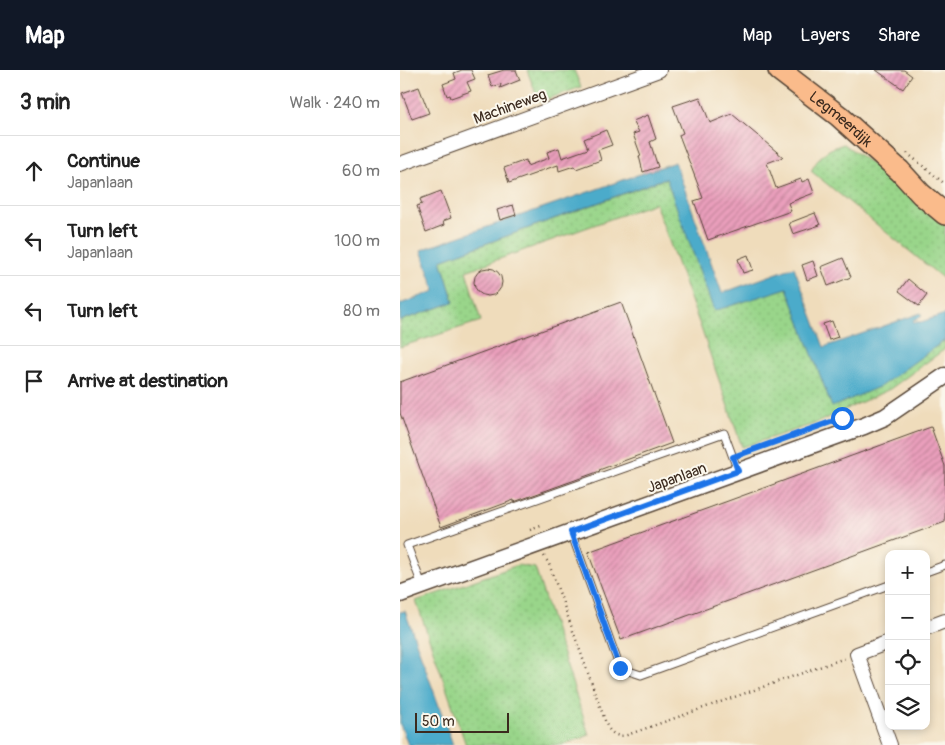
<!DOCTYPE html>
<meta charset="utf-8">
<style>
:root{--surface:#fff;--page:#f6f6f6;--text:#222;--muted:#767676;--line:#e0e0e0;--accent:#111827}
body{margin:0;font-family:Pangolin,sans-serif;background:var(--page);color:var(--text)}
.controls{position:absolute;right:15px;bottom:15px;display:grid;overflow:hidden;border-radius:10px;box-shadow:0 2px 8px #0003}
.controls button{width:45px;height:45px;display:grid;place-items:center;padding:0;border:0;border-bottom:1px solid var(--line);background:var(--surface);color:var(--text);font:25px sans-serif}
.scale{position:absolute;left:15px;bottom:12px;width:94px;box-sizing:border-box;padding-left:5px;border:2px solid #3b2a1e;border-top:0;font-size:14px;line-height:18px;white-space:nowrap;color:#3b2a1e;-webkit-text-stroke:4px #fbf7ec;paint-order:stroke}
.stop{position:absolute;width:15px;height:15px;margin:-11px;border:4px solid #1a73e8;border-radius:50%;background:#fff}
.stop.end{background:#1a73e8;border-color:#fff;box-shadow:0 1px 5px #0008}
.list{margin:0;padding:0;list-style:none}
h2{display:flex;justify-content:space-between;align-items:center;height:65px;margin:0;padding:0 20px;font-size:21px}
h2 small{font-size:16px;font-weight:400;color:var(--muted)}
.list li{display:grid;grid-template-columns:32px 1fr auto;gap:15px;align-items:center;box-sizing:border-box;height:70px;padding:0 20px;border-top:1px solid var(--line)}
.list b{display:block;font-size:19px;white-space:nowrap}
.list p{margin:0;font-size:16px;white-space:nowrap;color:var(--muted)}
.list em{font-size:16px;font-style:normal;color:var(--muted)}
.icon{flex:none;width:28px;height:28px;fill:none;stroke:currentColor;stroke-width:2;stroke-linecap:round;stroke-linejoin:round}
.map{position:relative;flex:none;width:545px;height:675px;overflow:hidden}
header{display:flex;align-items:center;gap:30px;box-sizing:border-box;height:70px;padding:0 25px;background:var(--accent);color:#fff}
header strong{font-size:24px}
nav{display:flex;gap:28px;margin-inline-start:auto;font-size:18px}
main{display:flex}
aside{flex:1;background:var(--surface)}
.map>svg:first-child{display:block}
.grass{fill:url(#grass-dots);stroke:#6a8054}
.water{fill:#4babca;stroke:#436a74}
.building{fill:url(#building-hatch)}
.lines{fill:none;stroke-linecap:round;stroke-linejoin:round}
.service-casing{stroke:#564536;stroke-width:9}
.minor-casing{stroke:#564536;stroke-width:16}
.tertiary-casing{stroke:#564536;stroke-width:19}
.primary-casing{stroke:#564536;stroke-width:24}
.path{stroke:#564536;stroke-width:2.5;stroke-dasharray:1 4;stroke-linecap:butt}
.service{stroke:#fff;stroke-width:7}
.minor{stroke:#fff;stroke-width:14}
.tertiary{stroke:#fff;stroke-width:16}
.primary{stroke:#fabb8b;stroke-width:21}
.route{stroke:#1a73e8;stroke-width:6}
.labels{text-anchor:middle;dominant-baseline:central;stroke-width:4;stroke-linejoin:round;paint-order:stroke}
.street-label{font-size:15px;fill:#3b2a1e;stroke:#fbf7ec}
</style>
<header>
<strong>Map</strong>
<nav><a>Map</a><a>Layers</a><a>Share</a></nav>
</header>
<main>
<aside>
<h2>3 min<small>Walk · 240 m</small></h2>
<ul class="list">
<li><svg class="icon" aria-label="ahead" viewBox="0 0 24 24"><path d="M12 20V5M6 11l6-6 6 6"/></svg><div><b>Continue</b><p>Japanlaan</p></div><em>60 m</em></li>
<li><svg class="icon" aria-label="left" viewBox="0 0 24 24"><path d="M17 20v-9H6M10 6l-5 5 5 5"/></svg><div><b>Turn left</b><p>Japanlaan</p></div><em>100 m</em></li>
<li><svg class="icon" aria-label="left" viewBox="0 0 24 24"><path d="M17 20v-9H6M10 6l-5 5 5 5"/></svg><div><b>Turn left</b></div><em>80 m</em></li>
<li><svg class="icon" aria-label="arrive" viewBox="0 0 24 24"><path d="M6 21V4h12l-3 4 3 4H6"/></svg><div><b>Arrive at destination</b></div></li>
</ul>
</aside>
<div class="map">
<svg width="545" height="675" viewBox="0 0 545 675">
<defs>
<pattern id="grass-dots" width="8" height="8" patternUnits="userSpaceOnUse" patternTransform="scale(1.25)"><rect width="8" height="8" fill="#99d58a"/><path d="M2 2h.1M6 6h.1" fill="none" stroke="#85b777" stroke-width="1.8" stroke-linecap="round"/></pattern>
<pattern id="building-hatch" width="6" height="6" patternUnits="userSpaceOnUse" patternTransform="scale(1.25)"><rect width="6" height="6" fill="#ea9fbc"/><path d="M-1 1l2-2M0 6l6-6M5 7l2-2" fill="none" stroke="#bf8298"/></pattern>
</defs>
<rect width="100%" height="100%" fill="#fbf7ec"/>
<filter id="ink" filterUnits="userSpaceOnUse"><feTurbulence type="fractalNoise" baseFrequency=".02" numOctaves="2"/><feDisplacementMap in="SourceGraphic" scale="10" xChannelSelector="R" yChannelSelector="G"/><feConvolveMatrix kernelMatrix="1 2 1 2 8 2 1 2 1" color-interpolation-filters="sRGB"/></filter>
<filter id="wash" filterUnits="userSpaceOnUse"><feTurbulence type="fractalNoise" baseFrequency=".0096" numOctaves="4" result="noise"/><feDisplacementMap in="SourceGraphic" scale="20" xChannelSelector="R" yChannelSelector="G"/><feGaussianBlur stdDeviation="1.12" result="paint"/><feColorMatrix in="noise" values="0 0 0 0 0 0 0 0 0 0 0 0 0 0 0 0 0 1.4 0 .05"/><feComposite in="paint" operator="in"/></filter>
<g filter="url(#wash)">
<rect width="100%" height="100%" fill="#efdcbb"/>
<path class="grass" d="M 127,0 L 174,0 L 181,17 L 139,32 Z
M 444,74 L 545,148 L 545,210 L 411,101 C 421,84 425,80 444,74 Z
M 267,108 L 314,240 L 387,218 L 432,336 L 523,286 L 545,270 L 545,279 L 490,319 L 414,354 L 342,377 L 301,258 L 255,133 L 66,201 L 81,251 L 0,277 L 0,251 L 54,232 L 41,190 Z
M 118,495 L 135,498 L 189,665 L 162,675 L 66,675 L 16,531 Z"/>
<path class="water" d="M 275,92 L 322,223 L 394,197 L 424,277 L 521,243 L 521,247 L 513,250 L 514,252 L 521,252 L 545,244 L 545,270 L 481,316 L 432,337 L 387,218 L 314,241 L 266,108 L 41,190 L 54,232 L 0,251 L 0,234 L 35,221 L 21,180 Z
M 5,541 L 53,675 L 8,675 L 0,654 L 0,542 Z"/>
<g id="blocks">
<path class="building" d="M 62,0 L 71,0 L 75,9 L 67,12 L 71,21 L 51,28 L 50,25 L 47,26 L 43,14 L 56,9 L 54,3 Z
M 104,0 L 116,0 L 120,10 L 100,18 L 101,14 L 92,17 L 88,5 Z
M 476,0 L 504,0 L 512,6 L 503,19 Z
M 19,17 L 29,43 L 12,49 L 2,23 Z
M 300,27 L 310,53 L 332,44 L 383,87 L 367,93 L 376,118 L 401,109 L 402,112 L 409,109 L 414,123 L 388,133 L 391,141 L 308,170 L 294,131 L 303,128 L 279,65 L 283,63 L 273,36 Z
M 248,45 L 256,69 L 250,72 L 258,97 L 243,102 L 239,86 L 241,86 L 233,64 L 239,62 L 233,51 Z
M 206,60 L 212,75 L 198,80 L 201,90 L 176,99 L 174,96 L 159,101 L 158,95 L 137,102 L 137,103 L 109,113 L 104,98 L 126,90 L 127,96 L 149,88 L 147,82 L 159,78 L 162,88 L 188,79 L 184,69 Z
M 41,121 L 51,148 L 43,151 L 44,155 L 26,162 L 17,136 L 22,134 L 20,129 Z
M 113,135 L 116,145 L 100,150 L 97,140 Z
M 415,143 L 420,155 L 393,164 L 389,153 Z
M 348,185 L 353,200 L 343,203 L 338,189 Z
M 443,188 L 451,207 L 428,216 L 421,197 Z
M 413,191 L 418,206 L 407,210 L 402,195 Z
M74 212a14 14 0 1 1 28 0a14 14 0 1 1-28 0Z
M 508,209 L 527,225 L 519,236 L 499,221 Z
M 221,232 L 272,373 L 199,400 L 200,401 L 114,432 L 114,430 L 41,457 L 0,343 L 0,312 Z
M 432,251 L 438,267 L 429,270 L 423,254 Z
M 531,357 L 545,396 L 545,452 L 221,570 L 188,482 Z"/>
</g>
</g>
<g filter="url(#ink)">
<use href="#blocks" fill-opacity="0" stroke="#564536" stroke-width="1"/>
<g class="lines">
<g class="service-casing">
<path id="service" d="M 171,462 L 220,598 L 241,605 L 489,515
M 526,502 L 545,495
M 22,515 L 7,475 L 324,363 L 338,401"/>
</g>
<g class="minor-casing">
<path id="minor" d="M 0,94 L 259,0
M 526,558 L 545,551
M 489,572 L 457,584 L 490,675"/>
</g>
<g class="tertiary-casing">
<path id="tertiary" d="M 0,524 L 464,356 L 485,347 L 545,306"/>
</g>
<g class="primary-casing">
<g id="primary">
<path id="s1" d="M 379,0 L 439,46 L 500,101 L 521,124 L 545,144"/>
</g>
</g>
<path class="path" d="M 507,83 L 545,114
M 130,460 L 141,456
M 144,486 L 149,494 L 207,656 C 212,665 218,667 227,665 L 445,588"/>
<use href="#service" class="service"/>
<use href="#minor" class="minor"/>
<use href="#tertiary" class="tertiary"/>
<use href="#primary" class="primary"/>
</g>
</g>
<g class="lines" filter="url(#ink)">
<path class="route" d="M 220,598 L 171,462 L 338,401 L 333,387 L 442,348"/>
</g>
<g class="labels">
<g class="street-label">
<text transform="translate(110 37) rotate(-20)">Machineweg</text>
<text stroke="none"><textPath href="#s1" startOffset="79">Legmeerdijk</textPath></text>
<text transform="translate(277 408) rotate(-20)">Japanlaan</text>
</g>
</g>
</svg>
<div class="controls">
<button>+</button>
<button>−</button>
<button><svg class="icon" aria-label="locate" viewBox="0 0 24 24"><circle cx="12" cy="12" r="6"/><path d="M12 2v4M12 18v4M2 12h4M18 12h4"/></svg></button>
<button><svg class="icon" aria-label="layers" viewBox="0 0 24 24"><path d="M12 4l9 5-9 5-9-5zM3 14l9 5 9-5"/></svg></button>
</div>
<div class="scale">50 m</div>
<div class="stop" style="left:442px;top:348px"></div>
<div class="stop end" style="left:220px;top:598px"></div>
</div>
</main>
